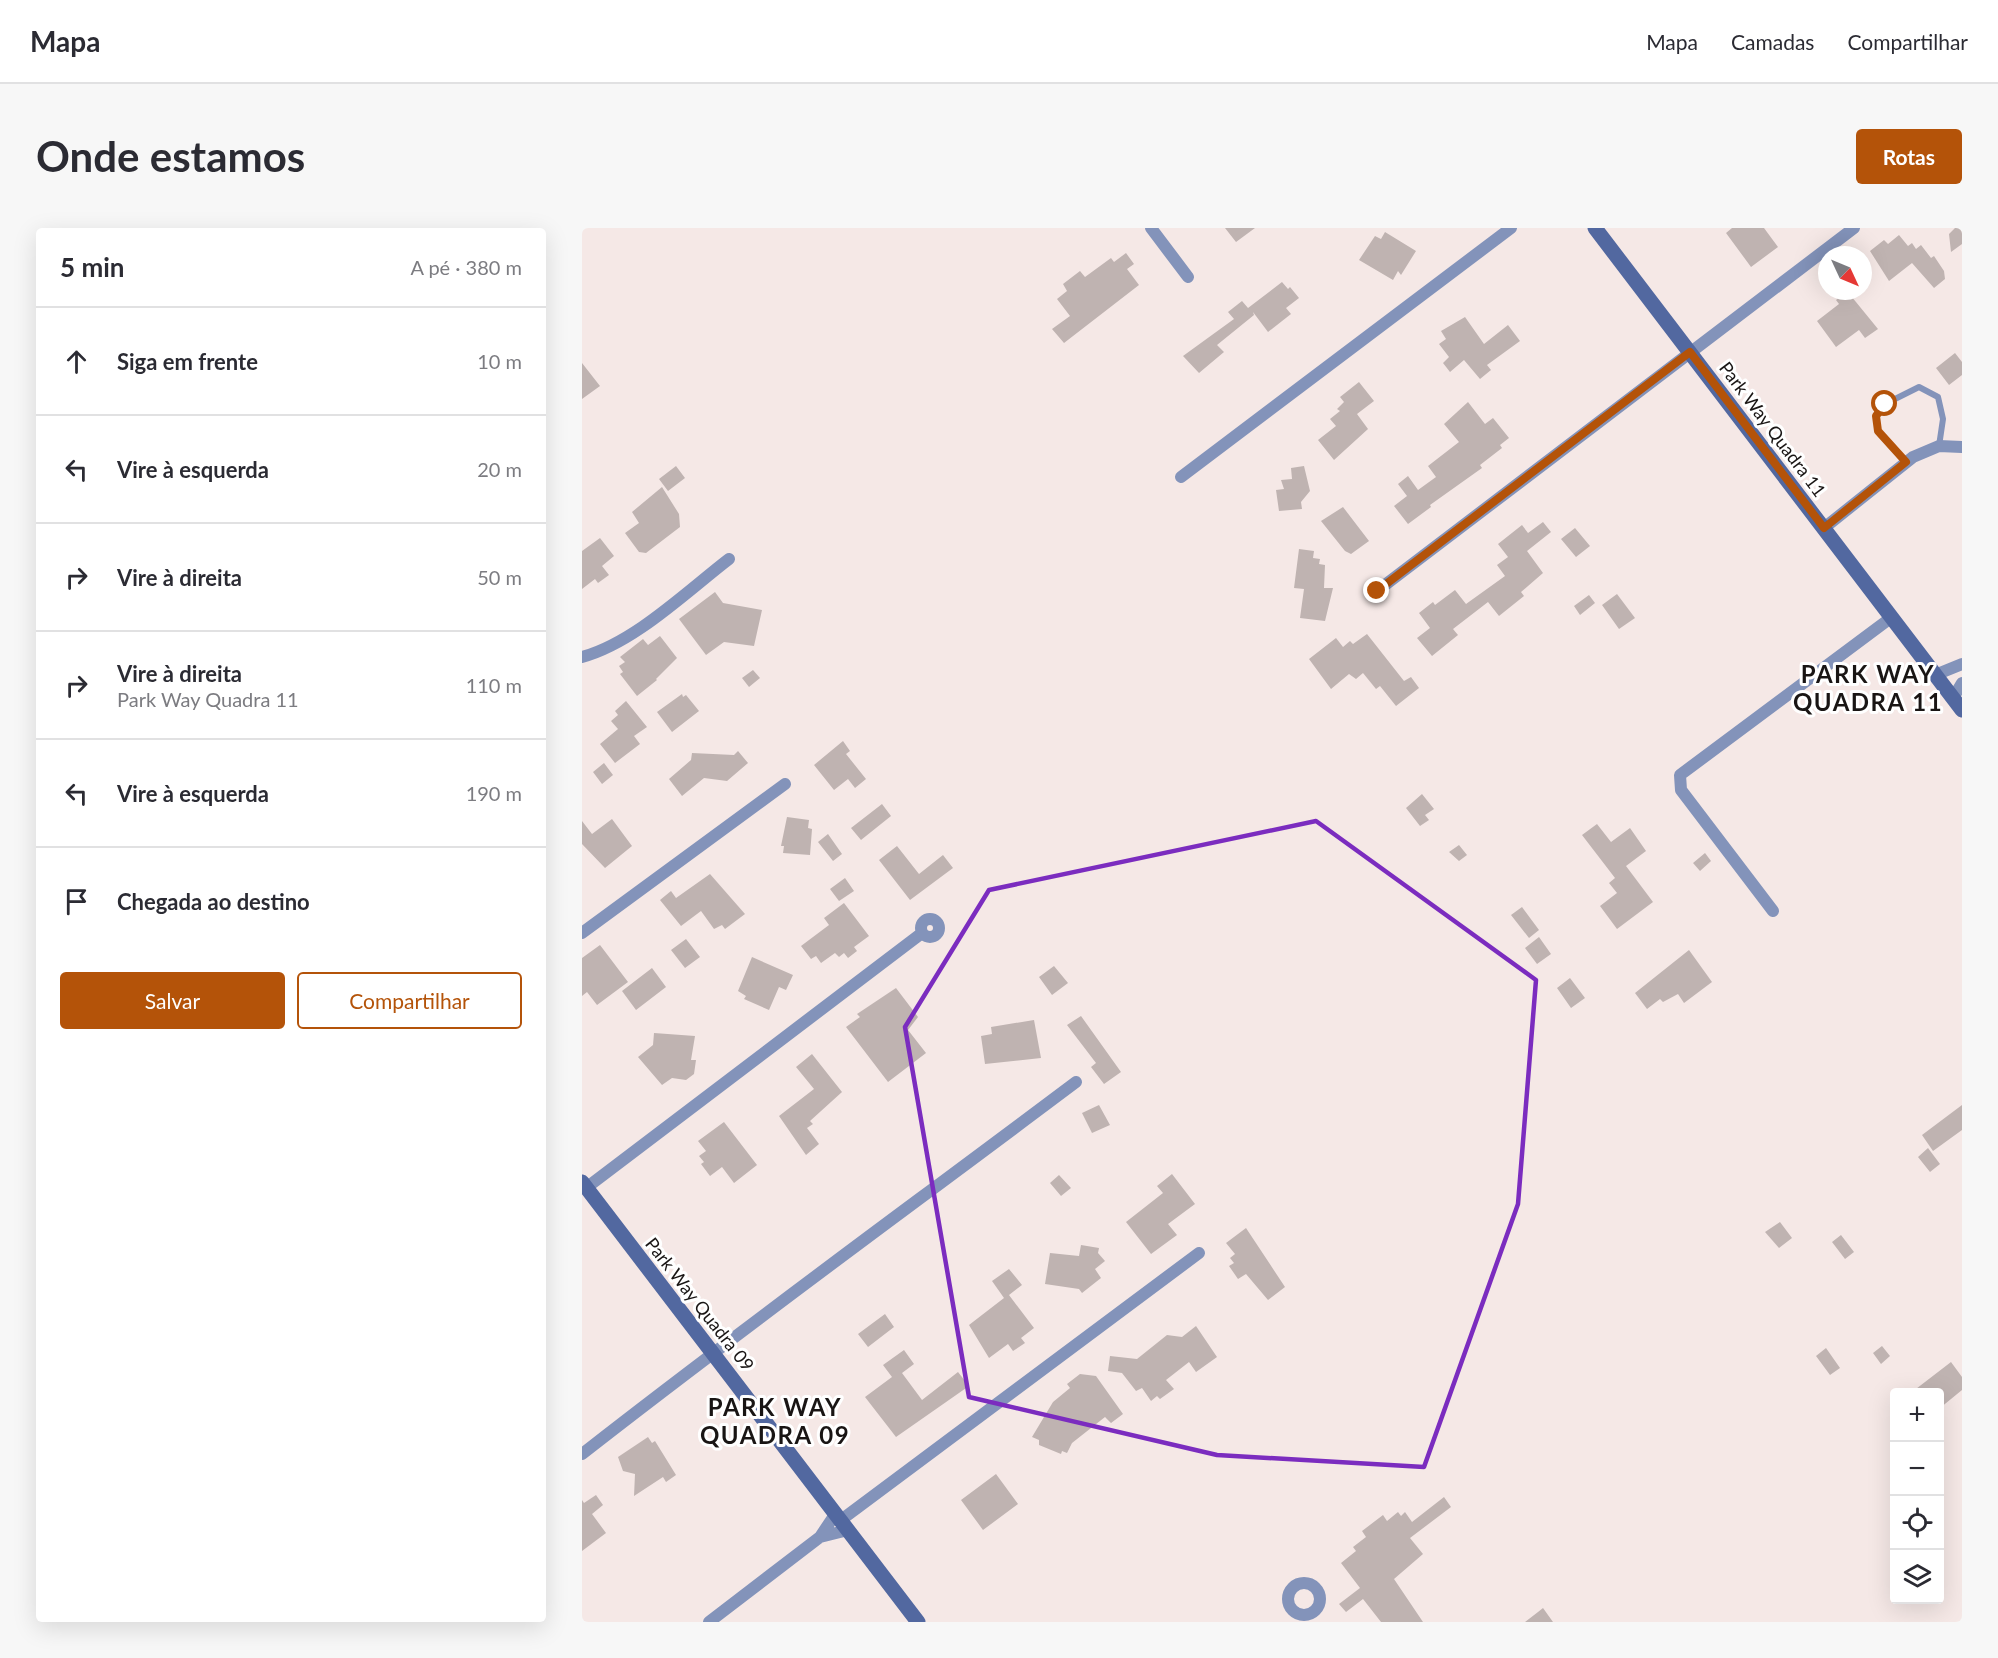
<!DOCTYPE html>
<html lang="pt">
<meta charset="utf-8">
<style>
:root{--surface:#fff;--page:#f7f7f7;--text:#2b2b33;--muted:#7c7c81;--line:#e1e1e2;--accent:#b45309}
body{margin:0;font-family:Lato,sans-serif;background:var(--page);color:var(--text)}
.controls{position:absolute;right:18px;bottom:18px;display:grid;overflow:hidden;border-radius:6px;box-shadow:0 6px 24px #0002}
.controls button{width:54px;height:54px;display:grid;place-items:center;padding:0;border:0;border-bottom:2px solid var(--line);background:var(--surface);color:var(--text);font:30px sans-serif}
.compass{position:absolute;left:1236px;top:18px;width:54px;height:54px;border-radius:50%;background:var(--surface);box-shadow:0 6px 24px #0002;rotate:134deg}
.stop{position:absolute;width:18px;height:18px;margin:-14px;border:4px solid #b45309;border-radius:50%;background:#fff}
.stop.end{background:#b45309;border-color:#fff;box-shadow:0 2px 6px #0008}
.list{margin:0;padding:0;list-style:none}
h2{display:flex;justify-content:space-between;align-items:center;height:78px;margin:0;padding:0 24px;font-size:26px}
h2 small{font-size:20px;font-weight:400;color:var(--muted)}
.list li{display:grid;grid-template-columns:39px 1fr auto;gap:18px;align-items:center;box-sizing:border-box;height:108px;padding:0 24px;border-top:2px solid var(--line)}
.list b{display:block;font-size:22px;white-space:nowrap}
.list p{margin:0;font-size:20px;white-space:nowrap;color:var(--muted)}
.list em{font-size:20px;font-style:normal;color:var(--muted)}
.actions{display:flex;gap:12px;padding:18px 24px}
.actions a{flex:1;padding:14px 0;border:2px solid var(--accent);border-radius:6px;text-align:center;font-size:21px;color:var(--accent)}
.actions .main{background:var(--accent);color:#fff}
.icon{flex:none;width:33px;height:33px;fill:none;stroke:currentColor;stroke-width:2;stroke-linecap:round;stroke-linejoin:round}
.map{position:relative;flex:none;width:1380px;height:1394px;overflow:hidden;border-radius:6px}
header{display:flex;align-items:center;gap:36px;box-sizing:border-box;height:84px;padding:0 30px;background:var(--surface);border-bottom:2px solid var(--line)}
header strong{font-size:28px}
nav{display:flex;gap:33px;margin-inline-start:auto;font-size:21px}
.intro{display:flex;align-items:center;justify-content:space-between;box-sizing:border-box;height:144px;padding:0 36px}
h1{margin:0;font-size:42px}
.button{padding:15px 27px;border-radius:6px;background:var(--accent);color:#fff;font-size:21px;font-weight:700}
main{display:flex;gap:36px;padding:0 36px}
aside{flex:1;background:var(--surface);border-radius:6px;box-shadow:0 6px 24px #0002}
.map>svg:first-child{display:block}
.building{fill:#bfb3b1}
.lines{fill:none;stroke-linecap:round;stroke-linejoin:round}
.lane{stroke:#8393ba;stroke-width:6}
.street{stroke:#8393ba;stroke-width:12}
.secondary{stroke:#5268a0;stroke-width:15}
.route{stroke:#b45309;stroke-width:8}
.marked{fill:none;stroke:#7b2cbf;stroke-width:4.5;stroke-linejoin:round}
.labels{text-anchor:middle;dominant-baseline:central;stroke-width:6;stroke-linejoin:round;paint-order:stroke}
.street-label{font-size:18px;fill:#191514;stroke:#fff}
.district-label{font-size:24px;font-weight:bold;letter-spacing:1.5px;fill:#191514;stroke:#fff}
</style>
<header>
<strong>Mapa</strong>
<nav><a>Mapa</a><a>Camadas</a><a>Compartilhar</a></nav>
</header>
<div class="intro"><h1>Onde estamos</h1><a class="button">Rotas</a></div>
<main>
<aside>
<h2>5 min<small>A pé · 380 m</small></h2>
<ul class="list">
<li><svg class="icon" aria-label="ahead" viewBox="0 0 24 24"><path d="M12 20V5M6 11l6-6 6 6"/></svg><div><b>Siga em frente</b></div><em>10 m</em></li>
<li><svg class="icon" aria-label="left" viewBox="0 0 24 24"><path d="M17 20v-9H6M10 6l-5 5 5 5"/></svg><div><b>Vire à esquerda</b></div><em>20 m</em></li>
<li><svg class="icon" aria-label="right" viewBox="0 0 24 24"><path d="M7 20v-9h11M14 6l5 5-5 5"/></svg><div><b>Vire à direita</b></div><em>50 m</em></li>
<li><svg class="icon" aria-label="right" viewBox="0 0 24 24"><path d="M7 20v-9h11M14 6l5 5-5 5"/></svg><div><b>Vire à direita</b><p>Park Way Quadra 11</p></div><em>110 m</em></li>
<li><svg class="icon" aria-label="left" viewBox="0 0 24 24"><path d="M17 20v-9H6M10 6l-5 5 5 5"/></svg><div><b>Vire à esquerda</b></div><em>190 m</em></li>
<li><svg class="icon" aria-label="arrive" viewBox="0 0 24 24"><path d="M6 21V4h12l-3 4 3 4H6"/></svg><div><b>Chegada ao destino</b></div></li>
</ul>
<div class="actions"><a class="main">Salvar</a><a>Compartilhar</a></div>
</aside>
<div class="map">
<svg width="1380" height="1394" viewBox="0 0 1380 1394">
<rect width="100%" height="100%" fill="#f5e8e6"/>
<path class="building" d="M 643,0 L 673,0 L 654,14 Z
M 1150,0 L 1182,0 L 1196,19 L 1169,39 L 1144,5 Z
M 1373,0 L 1380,0 L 1380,16 L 1369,24 L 1367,6 Z
M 803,4 L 834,23 L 819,47 L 816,43 L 811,52 L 777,32 L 793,8 L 799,11 Z
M 1317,7 L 1326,18 L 1330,15 L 1334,21 L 1339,17 L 1349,30 L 1352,28 L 1362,43 L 1363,51 L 1352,60 L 1330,35 L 1307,53 L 1288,23 L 1302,12 L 1306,16 Z
M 544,25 L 552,36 L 545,41 L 557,57 L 482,115 L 470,101 L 488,88 L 475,71 L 485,63 L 481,56 L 498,43 L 503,49 L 529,30 L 532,34 Z
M 700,54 L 706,61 L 708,59 L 717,70 L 704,80 L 709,86 L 686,104 L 671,84 L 672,87 L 635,117 L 642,124 L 617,145 L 601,128 L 652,91 L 646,84 L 660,73 L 666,80 Z
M 1265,63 L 1296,101 L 1283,110 L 1277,102 L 1254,119 L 1235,93 L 1257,76 L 1254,72 Z
M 883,89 L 902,116 L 926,97 L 938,113 L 905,137 L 909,142 L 898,151 L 882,132 L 868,144 L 861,135 L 867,129 L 857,116 L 864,111 L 859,103 Z
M 1373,125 L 1380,134 L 1380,147 L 1367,157 L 1354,140 Z
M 0,135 L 18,158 L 0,171 Z
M 777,154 L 792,173 L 775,186 L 786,201 L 752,232 L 736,212 L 754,198 L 748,191 L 758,183 L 755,181 L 762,174 L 758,169 Z
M 886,174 L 903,196 L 911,190 L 927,210 L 918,217 L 920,220 L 898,237 L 900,240 L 848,277 L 849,279 L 826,296 L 812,278 L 825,268 L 816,256 L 826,248 L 836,262 L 854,249 L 846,238 L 877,214 L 862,196 Z
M 94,238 L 103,250 L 86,263 L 77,251 Z
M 722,238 L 728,263 L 719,274 L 720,281 L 697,283 L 694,262 L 702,261 L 699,252 L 710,251 L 709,240 Z
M 80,259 L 97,286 L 98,299 L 64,325 L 57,324 L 43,305 L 57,295 L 50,284 Z
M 761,279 L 787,313 L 769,326 L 763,323 L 739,293 Z
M 961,294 L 969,304 L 945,323 L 961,345 L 939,364 L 942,368 L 917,388 L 906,374 L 871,401 L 876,407 L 850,428 L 835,410 L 848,400 L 837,385 L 851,374 L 853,377 L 873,362 L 884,376 L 923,348 L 915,337 L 926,329 L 916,316 L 940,297 L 946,305 Z
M 993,300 L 1008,318 L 994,329 L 979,311 Z
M 18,310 L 32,328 L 20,338 L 27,347 L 16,355 L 13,351 L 0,361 L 0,323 Z
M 717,321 L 732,323 L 731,330 L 738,331 L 737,336 L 743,337 L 742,360 L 751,360 L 743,393 L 718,390 L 722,361 L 712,360 Z
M 133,364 L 141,375 L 180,382 L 172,418 L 142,414 L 124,427 L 97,391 Z
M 1035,366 L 1053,390 L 1037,401 L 1020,377 Z
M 1007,367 L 1013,375 L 998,387 L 992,378 Z
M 785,406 L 822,453 L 829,449 L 837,460 L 814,478 L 798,458 L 794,461 L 781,445 L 774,451 L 767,446 L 749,461 L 727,431 L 754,410 L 761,419 L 768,413 L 771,416 Z
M 78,408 L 95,430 L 74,451 L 75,452 L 55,468 L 38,446 L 41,444 L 37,438 L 43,434 L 38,429 L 61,411 L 66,417 Z
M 171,442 L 178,450 L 167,459 L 160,450 Z
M 100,466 L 101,469 L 104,467 L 117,483 L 90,504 L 75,484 Z
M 44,473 L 65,499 L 52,508 L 58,516 L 33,535 L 18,516 L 36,501 L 29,493 L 36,487 L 33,483 Z
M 261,513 L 268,523 L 264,526 L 284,551 L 273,560 L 266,551 L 252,562 L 232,537 Z
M 156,523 L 166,535 L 145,553 L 122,550 L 100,568 L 87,551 L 109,532 L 110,525 L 152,527 Z
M 22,535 L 31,547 L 20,556 L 11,544 Z
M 840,566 L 852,581 L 843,587 L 847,592 L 838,598 L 824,580 Z
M 300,576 L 309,588 L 279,612 L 269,600 Z
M 205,589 L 227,592 L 226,600 L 230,601 L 228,627 L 201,625 L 202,618 L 199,618 Z
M 30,591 L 50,618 L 23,640 L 0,616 L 0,593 L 10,606 Z
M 1015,596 L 1029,614 L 1048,600 L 1064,623 L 1044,638 L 1071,674 L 1035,701 L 1018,678 L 1035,665 L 1027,655 L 1033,650 L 1000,607 Z
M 246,606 L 260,626 L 251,633 L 236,614 Z
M 877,617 L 885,627 L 877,633 L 867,624 Z
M 315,618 L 337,646 L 361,627 L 371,640 L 328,672 L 297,632 Z
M 1123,625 L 1129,633 L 1118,643 L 1111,635 Z
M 128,646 L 163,686 L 143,701 L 140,697 L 132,701 L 119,683 L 99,698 L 78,672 L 89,663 L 94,670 Z
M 263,650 L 272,663 L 257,673 L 248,661 Z
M 262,675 L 287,708 L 272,719 L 275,723 L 266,730 L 262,725 L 257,729 L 253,725 L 239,735 L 234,728 L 229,731 L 219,718 L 247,697 L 242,690 Z
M 940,679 L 957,702 L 947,710 L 929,687 Z
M 957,709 L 969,726 L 955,736 L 943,720 Z
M 104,711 L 118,729 L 103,740 L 89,722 Z
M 18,717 L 46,754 L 15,777 L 5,764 L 0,768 L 0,730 Z
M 1107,722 L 1130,754 L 1102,775 L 1096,766 L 1081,774 L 1078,771 L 1065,781 L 1053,765 Z
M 170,729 L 211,747 L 204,762 L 197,759 L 187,782 L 162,771 L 164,768 L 156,763 Z
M 472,738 L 486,755 L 470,767 L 457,749 Z
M 70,740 L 84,759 L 54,782 L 40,763 Z
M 988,750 L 1003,770 L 989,780 L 975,760 Z
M 314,760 L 336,789 L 326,802 L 344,825 L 306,854 L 264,799 L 278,789 L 275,786 Z
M 499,788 L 539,844 L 522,856 L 509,839 L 514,835 L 485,797 Z
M 452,792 L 459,830 L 403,836 L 399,808 L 410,806 L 409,799 Z
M 72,805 L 113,808 L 109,832 L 114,832 L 112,846 L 104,852 L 90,850 L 80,857 L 56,829 L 71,817 Z
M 230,826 L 260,864 L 228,893 L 231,896 L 225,900 L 237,916 L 224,927 L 197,888 L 232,861 L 214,839 Z
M 517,877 L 528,897 L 510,905 L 500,885 Z
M 1380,877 L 1380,902 L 1351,923 L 1340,907 Z
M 142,894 L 175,937 L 152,955 L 140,939 L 128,948 L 119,936 L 122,934 L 117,928 L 124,923 L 116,913 Z
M 1346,920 L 1358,936 L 1348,944 L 1336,929 Z
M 590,946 L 613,976 L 586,996 L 595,1007 L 569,1026 L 544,994 L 581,965 L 575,958 Z
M 477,947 L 489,960 L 479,968 L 468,955 Z
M 1198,994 L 1210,1010 L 1197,1020 L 1183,1004 Z
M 664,1000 L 703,1059 L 686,1072 L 664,1046 L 656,1051 L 647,1038 L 652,1035 L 648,1030 L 653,1026 L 644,1015 Z
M 1259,1007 L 1272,1024 L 1263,1031 L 1250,1014 Z
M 499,1017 L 517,1020 L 516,1025 L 523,1033 L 513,1041 L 519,1050 L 500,1065 L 497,1061 L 463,1056 L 468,1025 L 497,1028 Z
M 427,1041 L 440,1057 L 427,1067 L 452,1100 L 439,1110 L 443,1115 L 431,1123 L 426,1116 L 407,1130 L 387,1097 L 422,1070 L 410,1053 Z
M 303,1086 L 312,1099 L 286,1119 L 276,1106 Z
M 614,1098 L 635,1129 L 614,1144 L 607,1134 L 584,1152 L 592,1161 L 578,1171 L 575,1168 L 569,1173 L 560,1160 L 554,1163 L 540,1145 L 526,1143 L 528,1128 L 555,1131 L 585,1107 L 600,1109 Z
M 1300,1118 L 1308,1128 L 1299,1136 L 1291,1125 Z
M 1244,1120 L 1258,1140 L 1248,1147 L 1234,1128 Z
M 322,1122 L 332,1136 L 320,1145 L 340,1172 L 376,1144 L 387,1158 L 314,1209 L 283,1169 L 310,1149 L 301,1137 Z
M 1369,1134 L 1380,1149 L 1380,1162 L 1358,1180 L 1358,1164 L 1330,1164 Z
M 498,1146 L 514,1148 L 541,1186 L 529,1195 L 523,1189 L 490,1215 L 485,1225 L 480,1223 L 479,1226 L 457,1217 L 457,1212 L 450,1209 L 471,1174 L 488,1160 L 485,1156 Z
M 66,1209 L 70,1215 L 73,1213 L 94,1247 L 84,1254 L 81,1249 L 52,1268 L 53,1246 L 41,1243 L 36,1229 Z
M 414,1246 L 436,1276 L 401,1302 L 379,1272 Z
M 14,1267 L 21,1277 L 10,1286 L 24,1305 L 0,1323 L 0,1272 L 2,1275 Z
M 862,1269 L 869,1279 L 828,1310 L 841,1326 L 812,1351 L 841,1394 L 799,1394 L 781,1371 L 764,1384 L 757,1376 L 778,1360 L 759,1335 L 774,1323 L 771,1319 L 784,1309 L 780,1303 L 801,1287 L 805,1293 L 816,1284 L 819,1288 L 823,1284 L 830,1294 Z
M 961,1380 L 971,1394 L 943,1394 L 956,1384 Z"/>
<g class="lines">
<path class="lane" d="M 1324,234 L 1296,203 L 1294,188 L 1303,176 L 1337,159 L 1356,169 L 1361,191 L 1357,218"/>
<path class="street" d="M 569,0 L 606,49
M 599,249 L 929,0
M 1242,300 L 1331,229 L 1357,218 L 1380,219
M 795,363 L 1272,0
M 0,429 C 52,415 104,364 147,331
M 1353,447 L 1380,436
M 1371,470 L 1380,455
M 1191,683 L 1099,562 L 1098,547 L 1310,389
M339 700a9 9 0 1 1 18 0a9 9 0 1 1-18 0Z
M 0,705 L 203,556
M 4,960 L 340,705
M 0,1226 C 162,1099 329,978 494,854
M 259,1292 L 617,1025
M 238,1309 L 266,1302
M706 1371a16 16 0 1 1 32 0a16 16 0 1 1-32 0Z
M 127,1394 L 238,1309 L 254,1285"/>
<path class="secondary" d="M 1013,0 L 1380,482
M 0,954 L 336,1394"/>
</g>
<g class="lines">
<path class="route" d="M 795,363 L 1108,124 L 1242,300 L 1324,234 L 1296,203 L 1294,188 L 1303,176"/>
</g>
<path class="marked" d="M 734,593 L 954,752 L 936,976 L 842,1239 L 635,1227 L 387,1169 L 323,799 L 407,662 Z"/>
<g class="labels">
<g class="street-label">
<text transform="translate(1191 201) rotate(53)">Park Way Quadra 11</text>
<text transform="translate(118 1076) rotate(52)">Park Way Quadra 09</text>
</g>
<g class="district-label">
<text x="1286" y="445">PARK WAY<tspan x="1286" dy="28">QUADRA 11</tspan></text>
<text x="193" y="1178">PARK WAY<tspan x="193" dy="28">QUADRA 09</tspan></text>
</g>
</g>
</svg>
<div class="controls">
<button>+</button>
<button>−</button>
<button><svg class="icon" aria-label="locate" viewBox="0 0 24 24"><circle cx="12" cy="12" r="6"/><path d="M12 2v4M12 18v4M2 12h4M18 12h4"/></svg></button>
<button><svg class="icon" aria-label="layers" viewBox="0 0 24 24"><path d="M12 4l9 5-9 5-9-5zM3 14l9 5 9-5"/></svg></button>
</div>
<svg class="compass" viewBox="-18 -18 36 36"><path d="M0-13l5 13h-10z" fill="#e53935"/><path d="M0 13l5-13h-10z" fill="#7c7c81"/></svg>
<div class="stop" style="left:1303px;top:176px"></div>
<div class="stop end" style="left:795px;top:363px"></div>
</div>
</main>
